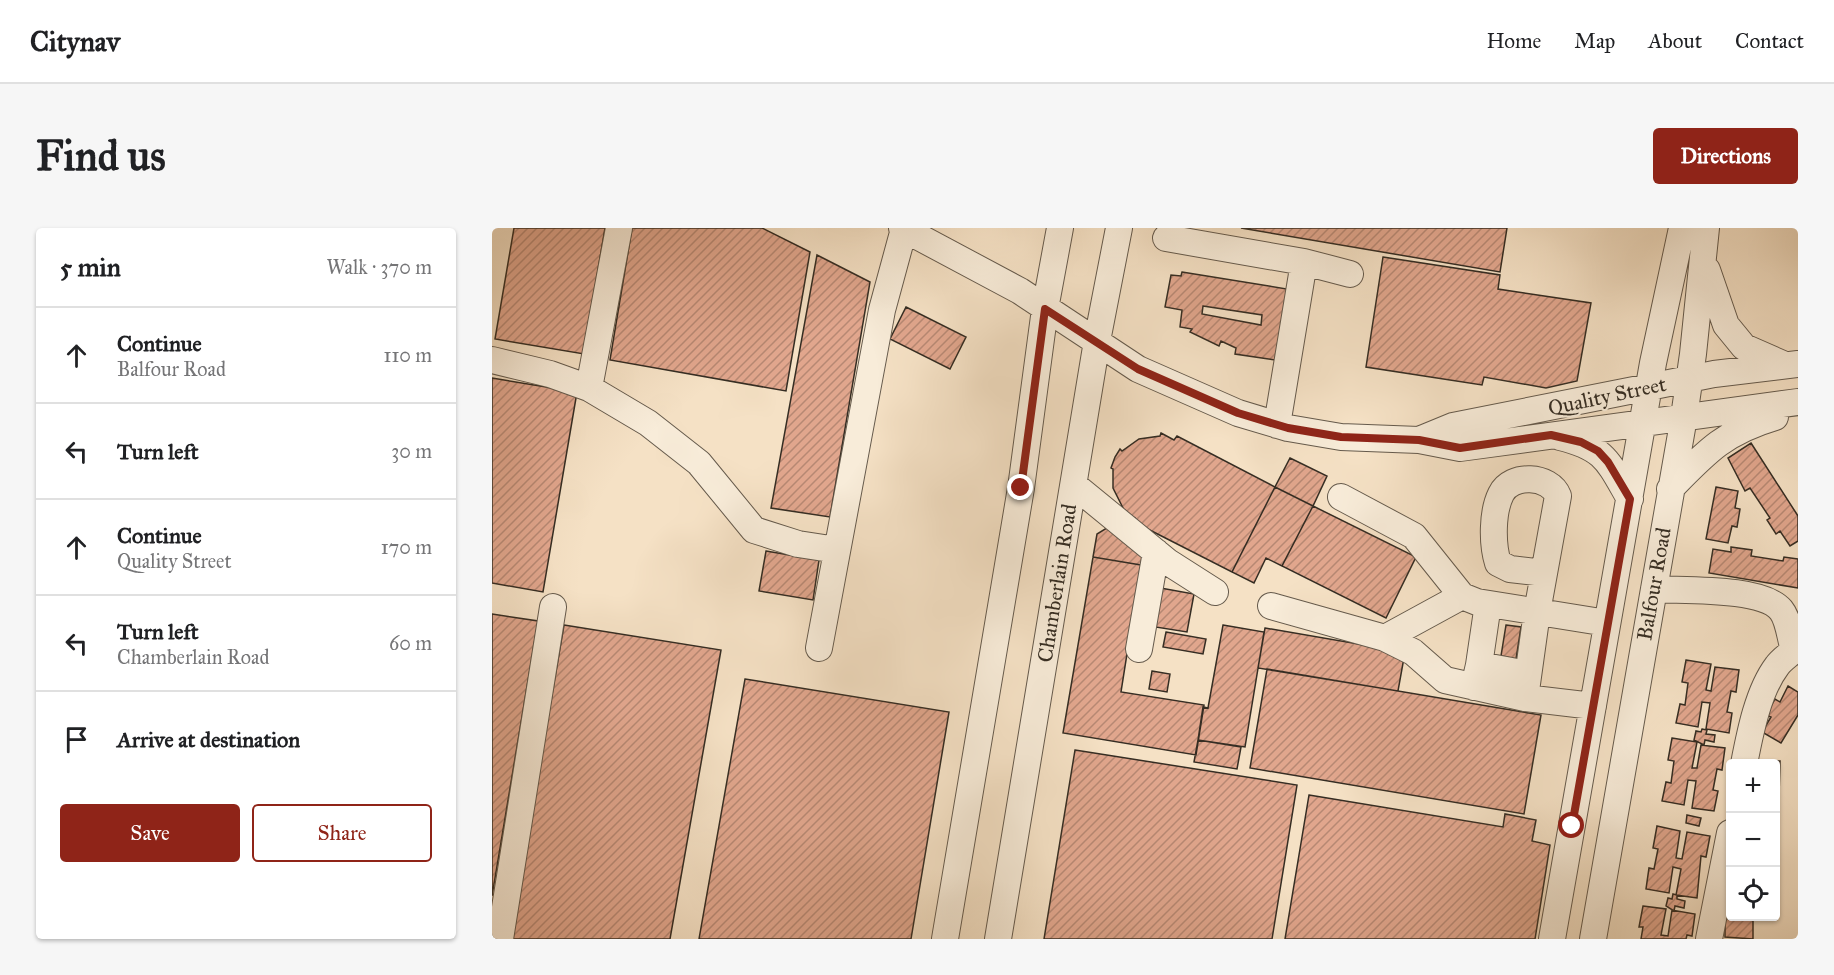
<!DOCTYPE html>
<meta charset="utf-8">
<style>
:root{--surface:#fff;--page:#f6f6f6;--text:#202124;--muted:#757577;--line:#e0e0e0;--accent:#8f2418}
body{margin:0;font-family:"IM FELL Great Primer",serif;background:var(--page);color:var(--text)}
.controls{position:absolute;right:18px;bottom:18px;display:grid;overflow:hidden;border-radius:6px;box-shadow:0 2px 4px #0004}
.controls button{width:54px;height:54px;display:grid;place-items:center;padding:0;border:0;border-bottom:2px solid var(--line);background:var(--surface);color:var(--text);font:30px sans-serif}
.stop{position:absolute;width:18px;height:18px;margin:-14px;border:4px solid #8f2418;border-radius:50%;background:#fff}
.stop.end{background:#8f2418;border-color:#fff;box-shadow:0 2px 6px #0008}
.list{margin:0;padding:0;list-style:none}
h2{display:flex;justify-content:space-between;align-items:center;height:78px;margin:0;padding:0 24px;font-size:26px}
h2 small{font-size:20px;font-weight:400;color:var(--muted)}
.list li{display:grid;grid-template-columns:39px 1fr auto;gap:18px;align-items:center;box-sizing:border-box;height:96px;padding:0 24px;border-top:2px solid var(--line)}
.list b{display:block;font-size:22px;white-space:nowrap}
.list p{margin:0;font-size:20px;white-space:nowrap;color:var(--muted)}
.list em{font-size:20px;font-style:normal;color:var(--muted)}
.actions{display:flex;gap:12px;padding:18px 24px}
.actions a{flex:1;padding:14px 0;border:2px solid var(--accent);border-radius:6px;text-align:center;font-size:21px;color:var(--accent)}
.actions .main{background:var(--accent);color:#fff}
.icon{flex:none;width:33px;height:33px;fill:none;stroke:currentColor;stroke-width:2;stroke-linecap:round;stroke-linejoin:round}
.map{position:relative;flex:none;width:1306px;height:711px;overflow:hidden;border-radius:6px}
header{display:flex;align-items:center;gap:36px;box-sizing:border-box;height:84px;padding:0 30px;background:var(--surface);border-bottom:2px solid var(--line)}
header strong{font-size:28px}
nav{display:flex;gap:33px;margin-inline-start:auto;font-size:21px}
.intro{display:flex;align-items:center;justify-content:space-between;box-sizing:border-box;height:144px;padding:0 36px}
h1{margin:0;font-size:42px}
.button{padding:15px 27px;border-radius:6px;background:var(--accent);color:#fff;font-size:21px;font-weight:700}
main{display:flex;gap:36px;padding:0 36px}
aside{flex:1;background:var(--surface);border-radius:6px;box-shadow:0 2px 4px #0004}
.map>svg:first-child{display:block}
.building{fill:url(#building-hatch);stroke:#352d23;stroke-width:1.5;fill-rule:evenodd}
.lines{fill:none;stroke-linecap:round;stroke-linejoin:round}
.minor-casing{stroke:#655a4c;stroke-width:28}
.minor{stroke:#f8ecd9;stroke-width:26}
.route{stroke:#8f2418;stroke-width:8}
.labels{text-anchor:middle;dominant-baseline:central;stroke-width:4.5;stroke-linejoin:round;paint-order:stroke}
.street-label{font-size:21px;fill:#352d23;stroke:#f8ecd9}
</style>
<header>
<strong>Citynav</strong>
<nav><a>Home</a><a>Map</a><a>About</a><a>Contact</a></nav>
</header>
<div class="intro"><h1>Find us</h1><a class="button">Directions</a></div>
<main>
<aside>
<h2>5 min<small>Walk · 370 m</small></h2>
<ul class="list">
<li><svg class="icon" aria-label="ahead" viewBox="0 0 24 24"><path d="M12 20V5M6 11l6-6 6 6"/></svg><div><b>Continue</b><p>Balfour Road</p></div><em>110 m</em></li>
<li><svg class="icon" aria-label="left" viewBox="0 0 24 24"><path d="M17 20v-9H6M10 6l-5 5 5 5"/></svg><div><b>Turn left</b></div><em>30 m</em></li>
<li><svg class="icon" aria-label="ahead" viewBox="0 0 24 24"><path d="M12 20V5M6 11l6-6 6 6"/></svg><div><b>Continue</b><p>Quality Street</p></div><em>170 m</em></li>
<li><svg class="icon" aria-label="left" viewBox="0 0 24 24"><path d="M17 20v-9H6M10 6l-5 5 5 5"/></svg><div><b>Turn left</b><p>Chamberlain Road</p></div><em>60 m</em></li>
<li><svg class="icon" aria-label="arrive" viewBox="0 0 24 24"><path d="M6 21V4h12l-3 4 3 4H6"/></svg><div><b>Arrive at destination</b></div></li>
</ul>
<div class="actions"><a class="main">Save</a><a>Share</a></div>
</aside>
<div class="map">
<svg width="1306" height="711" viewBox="0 0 1306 711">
<defs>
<pattern id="building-hatch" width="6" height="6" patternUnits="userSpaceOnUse" patternTransform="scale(1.5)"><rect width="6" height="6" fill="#e1a68d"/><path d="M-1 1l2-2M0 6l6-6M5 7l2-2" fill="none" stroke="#b78873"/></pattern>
</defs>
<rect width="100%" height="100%" fill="#f5e1c5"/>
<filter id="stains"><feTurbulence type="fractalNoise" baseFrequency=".00333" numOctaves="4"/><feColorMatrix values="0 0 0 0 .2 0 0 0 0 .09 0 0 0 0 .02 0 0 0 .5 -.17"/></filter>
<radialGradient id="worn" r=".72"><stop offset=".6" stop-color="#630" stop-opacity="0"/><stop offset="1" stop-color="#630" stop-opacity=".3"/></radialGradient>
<path class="building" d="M 22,0 L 113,0 L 92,126 L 3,111 Z
M 140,0 L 270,0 L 318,24 L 294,163 L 118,132 Z
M 749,0 L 1015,0 L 1008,44 Z
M 325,27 L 378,54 L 338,289 L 279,280 Z
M 891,29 L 1008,47 L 1006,61 L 1099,75 L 1085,153 L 1054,160 L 992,149 L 990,157 L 874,139 Z
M 690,44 L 795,61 L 783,132 L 743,126 L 744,120 L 729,113 L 727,118 L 698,104 L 700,101 L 688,99 L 690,82 L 673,79 L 679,47 L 689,48 ZM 711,78 L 770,87 L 769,97 L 710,86 Z
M 414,79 L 474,109 L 458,141 L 398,111 Z
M 0,150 L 85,164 L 51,364 L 0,355 Z
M 669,205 L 682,212 L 685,208 L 783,259 L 740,344 L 642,294 L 643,290 L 629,284 L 631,280 L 621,260 L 621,241 L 619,240 L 623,229 L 628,221 L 630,223 L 647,211 L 668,208 Z
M 1259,215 L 1306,288 L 1306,313 L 1298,318 L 1288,303 L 1284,306 L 1275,292 L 1278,290 L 1258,260 L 1253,263 L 1236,230 Z
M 798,230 L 835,248 L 821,278 L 783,259 Z
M 783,259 L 821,278 L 790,338 L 774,330 L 762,355 L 740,344 Z
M 1224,259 L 1246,263 L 1243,280 L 1248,281 L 1245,299 L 1240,298 L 1236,315 L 1214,311 Z
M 821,278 L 924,329 L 894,390 L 790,338 Z
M 629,284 L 662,305 L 649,337 L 601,329 L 605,306 L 615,300 Z
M 1239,319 L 1260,322 L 1259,328 L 1291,333 L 1292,329 L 1306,331 L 1306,360 L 1217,345 L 1221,321 L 1239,324 Z
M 274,323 L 327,332 L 321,372 L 267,363 Z
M 601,329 L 649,337 L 629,464 L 712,477 L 704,527 L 571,505 Z
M 663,359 L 702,366 L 695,404 L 657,398 Z
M 0,386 L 46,393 L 0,668 Z
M 72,397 L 229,422 L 178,711 L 18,711 Z
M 731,397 L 772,404 L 753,519 L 706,512 L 711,479 L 716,480 Z
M 1014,397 L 1029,399 L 1024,431 L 1009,428 Z
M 773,400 L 913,424 L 906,463 L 766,440 Z
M 674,404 L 714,411 L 711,426 L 671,419 Z
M 1194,432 L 1219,436 L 1214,462 L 1219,463 L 1223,439 L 1247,442 L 1244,464 L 1239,463 L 1235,484 L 1240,485 L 1237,505 L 1214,501 L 1218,475 L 1210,474 L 1206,499 L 1184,495 L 1188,476 L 1193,477 L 1196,455 L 1190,454 Z
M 775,441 L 1049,487 L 1032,586 L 758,540 Z
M 660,443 L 678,446 L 675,464 L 657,461 Z
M 253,451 L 457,484 L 419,711 L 207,711 Z
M 1296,458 L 1306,464 L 1306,487 L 1289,515 L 1270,504 L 1279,489 L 1274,487 L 1283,471 L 1288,474 Z
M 1210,501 L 1215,502 L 1214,506 L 1223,507 L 1222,514 L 1213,512 L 1212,517 L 1202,512 L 1204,503 L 1209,504 Z
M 1180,510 L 1205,514 L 1200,540 L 1205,540 L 1209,517 L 1233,520 L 1230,542 L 1225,541 L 1221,562 L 1226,563 L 1222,583 L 1200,580 L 1204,553 L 1196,552 L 1192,577 L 1170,573 L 1174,554 L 1179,555 L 1182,533 L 1176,532 Z
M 706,512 L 749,519 L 745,541 L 702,534 Z
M 583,522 L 805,557 L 780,711 L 552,711 Z
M 1265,532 L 1288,533 L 1285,639 L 1284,536 L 1265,536 Z
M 817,567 L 1011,599 L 1013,586 L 1044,592 L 1040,613 L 1058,617 L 1043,711 L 793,711 Z
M 1195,587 L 1209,590 L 1207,598 L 1194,595 Z
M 1165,598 L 1188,603 L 1184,630 L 1190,631 L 1195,604 L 1218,608 L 1214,629 L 1209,628 L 1205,670 L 1184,667 L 1189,641 L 1181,639 L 1177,665 L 1154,661 L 1157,640 L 1162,641 L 1166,621 L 1161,620 Z
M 1181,666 L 1185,667 L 1185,671 L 1193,673 L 1192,680 L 1183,678 L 1182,683 L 1174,678 L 1176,670 L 1180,671 Z
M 1151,678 L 1174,681 L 1169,707 L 1176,708 L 1180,682 L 1203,686 L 1200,708 L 1195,707 L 1194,711 L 1149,711 L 1151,699 L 1147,699 Z
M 1239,688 L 1261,688 L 1261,711 L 1233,709 L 1233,691 L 1239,691 Z"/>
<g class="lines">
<g class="minor-casing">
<path id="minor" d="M 410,0 L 528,63 L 646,141 L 746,185 L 796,200 L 849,209 L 927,212 L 968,220 L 1306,174
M 674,10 L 812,34 L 858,46
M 1215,42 L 1234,97 L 1252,119 L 1293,137
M 0,132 L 58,146 L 97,160 L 156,195 L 207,235 L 262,302 L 306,316 L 345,322
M 97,160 L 127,0
M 785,197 L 812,34
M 1068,209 C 1113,220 1116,233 1138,271
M 927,212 L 961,198 L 1157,159 L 1222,146 L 1306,136
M 582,257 L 676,334 L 723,364
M 1178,261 C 1214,224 1232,204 1283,189
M 849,269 L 922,308 L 970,368 L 985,374 L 1115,395
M 1162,361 C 1191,363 1270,359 1289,382 C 1297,392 1298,410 1302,422 C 1297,427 1289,432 1285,438 C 1266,463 1258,505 1252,536
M 779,378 L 893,410 L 921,424 L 953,452 L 1033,470 L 1101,478
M 893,410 L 970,368
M 327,420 L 390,82 L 412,1
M 647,421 L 664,324
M 987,437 L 996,376
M 982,459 L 987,437 L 1036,446
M 1033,470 L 1045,384 L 1066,268 C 1058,247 1019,245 1009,266 C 1000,284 1000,316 1006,335 L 1018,341 L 1052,345
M 8,711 L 61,379
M 453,711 L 529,260 L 553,81 L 568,0
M 506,711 L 605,113 L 627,0
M 1060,711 L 1161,135 L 1190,0
M 1101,711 L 1192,189 L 1201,126 L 1214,0
M 1217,711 L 1238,605"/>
</g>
<use href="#minor" class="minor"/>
</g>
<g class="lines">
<path class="route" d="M 529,260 L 553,81 L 646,141 L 746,185 L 796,200 L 849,209 L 927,212 L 968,220 L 1059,207 L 1089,214 L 1106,223 L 1116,234 L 1138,271 L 1080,598"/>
</g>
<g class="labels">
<g class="street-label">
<text transform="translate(1115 168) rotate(-12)">Quality Street</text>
<text transform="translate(565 355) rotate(-81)">Chamberlain Road</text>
<text transform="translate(1162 356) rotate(-80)">Balfour Road</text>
</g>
</g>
<rect width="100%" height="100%" filter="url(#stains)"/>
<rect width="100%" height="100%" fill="url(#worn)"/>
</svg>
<div class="controls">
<button>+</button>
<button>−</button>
<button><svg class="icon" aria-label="locate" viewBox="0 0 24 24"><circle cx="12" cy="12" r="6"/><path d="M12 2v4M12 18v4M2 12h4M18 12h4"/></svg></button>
</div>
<div class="stop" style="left:1080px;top:598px"></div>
<div class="stop end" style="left:529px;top:260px"></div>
</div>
</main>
